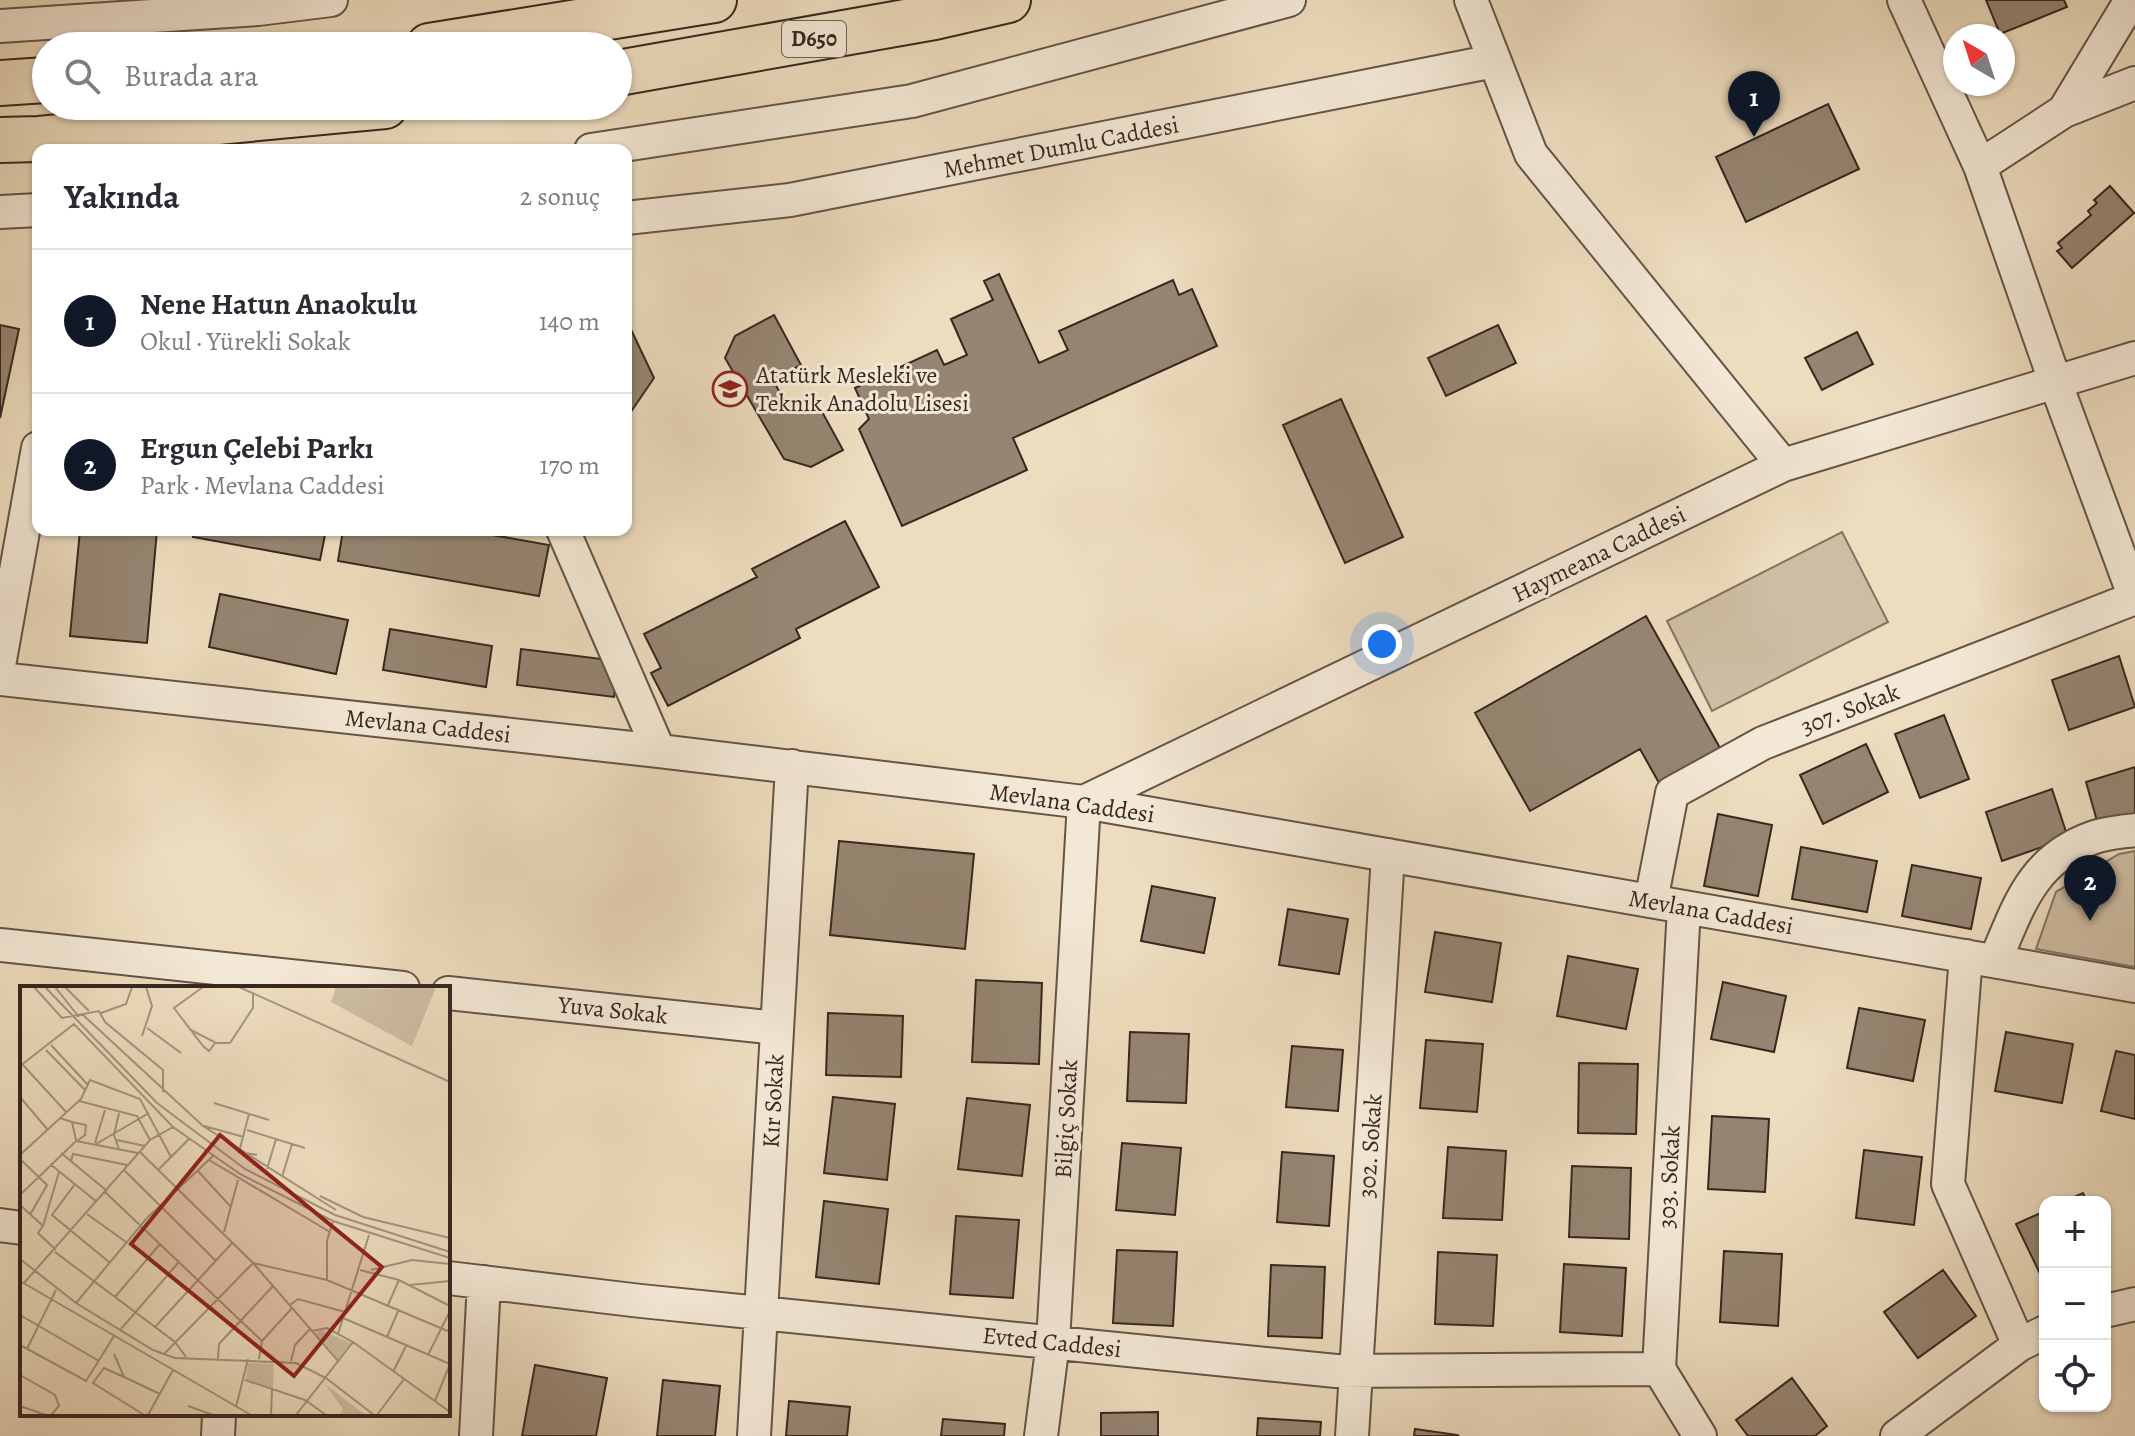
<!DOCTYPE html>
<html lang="tr">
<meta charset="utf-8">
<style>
:root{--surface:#fff;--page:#f2f2f3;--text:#2b2b33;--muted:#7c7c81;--line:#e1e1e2;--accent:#111827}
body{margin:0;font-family:Alegreya,serif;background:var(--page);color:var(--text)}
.controls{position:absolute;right:24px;bottom:24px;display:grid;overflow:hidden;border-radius:16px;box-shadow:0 2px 6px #0004}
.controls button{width:72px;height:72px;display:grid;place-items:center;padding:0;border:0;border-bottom:2px solid var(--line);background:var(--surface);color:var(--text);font:40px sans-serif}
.compass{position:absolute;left:1943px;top:24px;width:72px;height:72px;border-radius:50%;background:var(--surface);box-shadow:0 2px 6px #0004;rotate:321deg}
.you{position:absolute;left:1382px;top:644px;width:28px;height:28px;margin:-20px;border:6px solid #fff;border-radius:50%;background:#1a73e8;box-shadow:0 0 0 12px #1a73e833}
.badge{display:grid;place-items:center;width:52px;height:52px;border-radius:50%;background:var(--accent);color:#fff;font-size:26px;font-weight:700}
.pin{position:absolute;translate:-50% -66px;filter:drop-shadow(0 2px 4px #0008)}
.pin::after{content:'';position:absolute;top:42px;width:28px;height:24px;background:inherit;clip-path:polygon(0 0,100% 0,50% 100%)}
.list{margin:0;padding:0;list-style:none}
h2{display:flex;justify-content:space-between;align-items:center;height:104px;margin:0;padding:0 32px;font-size:34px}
h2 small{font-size:26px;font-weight:400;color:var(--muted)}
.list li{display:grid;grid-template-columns:52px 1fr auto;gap:24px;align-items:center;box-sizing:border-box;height:144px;padding:0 32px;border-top:2px solid var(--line)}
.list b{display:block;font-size:30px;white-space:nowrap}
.list p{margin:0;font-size:26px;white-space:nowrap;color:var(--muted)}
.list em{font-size:26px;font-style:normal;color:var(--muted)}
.icon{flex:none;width:44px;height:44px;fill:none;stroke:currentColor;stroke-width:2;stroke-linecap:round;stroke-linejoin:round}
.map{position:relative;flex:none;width:2135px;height:1436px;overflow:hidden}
.search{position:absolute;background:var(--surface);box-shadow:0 2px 6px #0004;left:32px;top:32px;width:600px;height:88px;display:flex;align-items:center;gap:20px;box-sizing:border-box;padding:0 28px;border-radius:44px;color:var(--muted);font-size:30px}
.panel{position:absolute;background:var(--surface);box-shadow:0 2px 6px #0004;left:32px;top:144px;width:600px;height:392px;border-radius:16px}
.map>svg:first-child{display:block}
.green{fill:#cebda3;stroke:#827262;stroke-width:2}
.building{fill:#968572;stroke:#372720;stroke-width:2}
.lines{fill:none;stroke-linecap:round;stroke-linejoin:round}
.minor-casing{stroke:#645448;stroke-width:36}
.trunk-casing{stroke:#372720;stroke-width:48}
.minor{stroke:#f3e8d5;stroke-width:32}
.trunk{stroke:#eddcbe;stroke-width:44}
.labels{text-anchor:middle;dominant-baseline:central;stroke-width:6;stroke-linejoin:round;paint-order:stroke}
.shield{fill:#f3e8d5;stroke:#6f6156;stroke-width:2}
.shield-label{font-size:22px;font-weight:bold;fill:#372720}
.street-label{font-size:24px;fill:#372720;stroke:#f3e8d5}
.poi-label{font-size:24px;fill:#372720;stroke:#f3e8d5;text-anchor:start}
.inset-road{fill:none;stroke:#a4947f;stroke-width:2}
.view{fill:#8f2418;fill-opacity:0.15;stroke:#8f2418;stroke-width:4}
.inset-edge{fill:none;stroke:#372720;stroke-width:4}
</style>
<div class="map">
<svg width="2135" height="1436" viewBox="0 0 2135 1436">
<rect width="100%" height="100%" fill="#eddcbe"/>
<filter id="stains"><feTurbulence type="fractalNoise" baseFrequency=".0025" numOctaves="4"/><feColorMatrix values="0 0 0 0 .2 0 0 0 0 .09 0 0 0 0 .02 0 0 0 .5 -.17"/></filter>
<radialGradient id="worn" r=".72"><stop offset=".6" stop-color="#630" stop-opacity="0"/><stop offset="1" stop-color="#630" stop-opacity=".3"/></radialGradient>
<path class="green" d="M 1842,532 L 1888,622 L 1712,711 L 1667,621 Z
M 2135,851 L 2135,967 L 2036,949 L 2056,892 L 2119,854 Z"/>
<path class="building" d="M 1986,0 L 2064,0 L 2067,7 L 2000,34 Z
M 1828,104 L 1859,169 L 1746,222 L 1716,157 Z
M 2110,186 L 2134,213 L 2072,268 L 2057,251 L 2062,248 L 2058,243 L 2091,215 L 2088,211 L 2097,203 L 2094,200 Z
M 999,274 L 1039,363 L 1068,350 L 1059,331 L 1173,280 L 1179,295 L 1192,289 L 1217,346 L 1013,438 L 1027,470 L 902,526 L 859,429 L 869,419 L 855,388 L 937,350 L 944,365 L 967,355 L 951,319 L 993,300 L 984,281 Z
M 774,315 L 801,365 L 773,380 L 789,410 L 814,397 L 843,450 L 811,467 L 784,459 L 725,358 L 735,336 Z
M 626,319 L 654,378 L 626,419 Z
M 0,325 L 19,329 L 0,418 Z
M 1498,325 L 1516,363 L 1446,396 L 1428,358 Z
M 1857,332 L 1873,364 L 1822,390 L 1805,358 Z
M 1341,399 L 1403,537 L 1345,563 L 1283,425 Z
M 845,521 L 879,587 L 796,629 L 800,638 L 668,706 L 651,673 L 661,668 L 644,634 L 757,577 L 752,569 Z
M 80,530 L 157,530 L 147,643 L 70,636 Z
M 194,530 L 326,530 L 320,560 L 193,537 Z
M 343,530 L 464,530 L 549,545 L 539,596 L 338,561 Z
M 220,594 L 348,620 L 336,674 L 209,647 Z
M 1646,616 L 1720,748 L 1659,783 L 1640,749 L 1530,811 L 1475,713 Z
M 390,629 L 492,646 L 486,687 L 383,670 Z
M 521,649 L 618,661 L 614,697 L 517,685 Z
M 2119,656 L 2135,707 L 2069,730 L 2052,680 Z
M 1944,715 L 1969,779 L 1920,798 L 1895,734 Z
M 1866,744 L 1888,792 L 1823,824 L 1800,775 Z
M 2135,767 L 2135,817 L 2099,828 L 2086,782 Z
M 2052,789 L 2068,838 L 2002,861 L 1986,812 Z
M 1718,814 L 1772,825 L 1758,896 L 1704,886 Z
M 839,841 L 974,854 L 965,949 L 830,935 Z
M 1801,847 L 1877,861 L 1867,912 L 1792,899 Z
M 1912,865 L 1981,878 L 1971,929 L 1902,916 Z
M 1152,886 L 1215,898 L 1204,953 L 1141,941 Z
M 1288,909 L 1348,919 L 1339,974 L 1279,965 Z
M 1435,932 L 1501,943 L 1492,1002 L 1425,992 Z
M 1568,956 L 1638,969 L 1626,1029 L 1557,1016 Z
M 976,980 L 1042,983 L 1039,1064 L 972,1062 Z
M 1723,982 L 1786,996 L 1774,1052 L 1711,1039 Z
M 1859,1008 L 1925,1020 L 1913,1081 L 1847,1068 Z
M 828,1013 L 903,1016 L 901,1077 L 826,1075 Z
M 1130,1032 L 1189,1034 L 1186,1103 L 1127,1101 Z
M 2006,1032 L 2073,1044 L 2062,1103 L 1995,1091 Z
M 1426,1040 L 1483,1044 L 1477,1112 L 1420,1108 Z
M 1292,1046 L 1343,1050 L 1338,1111 L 1286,1107 Z
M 2116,1051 L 2135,1055 L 2135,1119 L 2101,1111 Z
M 1579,1063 L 1638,1064 L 1636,1134 L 1578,1133 Z
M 833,1097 L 895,1104 L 887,1180 L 824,1173 Z
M 967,1098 L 1030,1105 L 1022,1176 L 958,1169 Z
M 1712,1116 L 1769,1119 L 1765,1192 L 1708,1189 Z
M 1122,1143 L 1181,1148 L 1175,1215 L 1116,1210 Z
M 1448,1147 L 1506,1151 L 1502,1220 L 1443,1218 Z
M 1864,1150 L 1922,1157 L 1914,1225 L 1856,1218 Z
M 1282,1152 L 1334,1156 L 1329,1226 L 1277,1222 Z
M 1572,1166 L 1631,1168 L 1629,1239 L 1569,1237 Z
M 2083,1193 L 2087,1202 L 2063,1202 Z
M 824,1201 L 888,1209 L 879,1284 L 816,1277 Z
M 2045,1211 L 2045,1281 L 2044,1282 L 2016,1224 Z
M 956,1216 L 1019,1220 L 1013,1298 L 950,1294 Z
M 1117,1250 L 1177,1252 L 1173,1326 L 1113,1323 Z
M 1724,1251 L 1782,1254 L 1778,1326 L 1720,1322 Z
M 1438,1252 L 1497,1255 L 1493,1326 L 1435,1324 Z
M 1564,1264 L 1626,1268 L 1622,1336 L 1560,1332 Z
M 1271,1265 L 1325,1267 L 1322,1338 L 1268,1336 Z
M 1943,1270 L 1976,1316 L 1918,1358 L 1884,1312 Z
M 535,1365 L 607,1378 L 596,1436 L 522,1436 Z
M 1792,1378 L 1827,1426 L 1815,1436 L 1748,1436 L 1736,1420 Z
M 663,1380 L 720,1386 L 715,1436 L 657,1436 Z
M 789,1401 L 850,1407 L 847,1436 L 786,1436 Z
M 1158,1412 L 1158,1436 L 1101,1436 L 1101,1413 Z
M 1258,1418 L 1321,1422 L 1320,1436 L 1257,1436 Z
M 943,1419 L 1005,1424 L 1004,1436 L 941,1436 Z
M 1415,1429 L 1457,1435 L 1459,1436 L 1414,1436 Z"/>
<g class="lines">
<g class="minor-casing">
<path id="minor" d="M 1471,0 L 1531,154 L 1783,465
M 0,26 L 258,9 L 331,0
M 2064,111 L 2131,0
M 591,150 L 912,101 L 1289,0
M 1980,166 L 2064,111 L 2135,83
M 0,212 L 38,210
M 626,218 L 790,200 L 1494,61
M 563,530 L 659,751
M 0,660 L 38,448
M 0,679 L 659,751 L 1084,802 L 2135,986
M 1651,901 L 1672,793 L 1763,743 L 2135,598 L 2056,384 L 1980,166 L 1904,0
M 1684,907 L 1659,1369 L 1700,1436
M 0,945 L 403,988
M 1966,956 L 1948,1184 L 2019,1345
M 1995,961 C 2018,908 2031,860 2092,838 C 2105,833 2121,832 2135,830
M 448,993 L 777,1028
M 0,1225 L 22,1228
M 448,1278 L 641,1301 L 1336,1371 L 1659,1369
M 2105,1311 L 2135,1304
M 218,1436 L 219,1414
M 476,1436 L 484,1282
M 754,1436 L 792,766
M 1041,1436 L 1053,1342 L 1084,802 L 1783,465 L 2135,358
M 1352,1436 L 1388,855
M 1897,1436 L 2019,1345 L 2045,1332"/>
</g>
<g class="trunk-casing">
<path id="trunk" d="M 429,46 L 714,0
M 618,73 L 934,17 L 1008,0
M 0,83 L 46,80
M 0,140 L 39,139 L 385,106"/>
</g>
<use href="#minor" class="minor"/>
<use href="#trunk" class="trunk"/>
</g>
<defs>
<g id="school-ring" transform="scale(1.8)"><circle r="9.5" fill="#f3e8d5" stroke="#8f2418" stroke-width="1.5"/><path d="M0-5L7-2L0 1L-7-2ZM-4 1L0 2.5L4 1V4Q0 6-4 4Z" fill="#8f2418"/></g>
</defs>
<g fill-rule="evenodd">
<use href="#school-ring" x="730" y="389"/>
</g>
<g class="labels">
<rect class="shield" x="782" y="21" width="64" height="36" rx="6"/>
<g class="shield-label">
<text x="814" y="39">D650</text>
</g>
<g class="street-label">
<text transform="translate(1061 147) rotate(-11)">Mehmet Dumlu Caddesi</text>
<text transform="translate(1599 554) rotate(-26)">Haymeana Caddesi</text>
<text transform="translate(1850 709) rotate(-21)">307. Sokak</text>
<text transform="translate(428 726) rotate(6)">Mevlana Caddesi</text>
<text transform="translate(1072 803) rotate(8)">Mevlana Caddesi</text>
<text transform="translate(1711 912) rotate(10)">Mevlana Caddesi</text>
<text transform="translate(613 1010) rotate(6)">Yuva Sokak</text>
<text transform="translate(773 1101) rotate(-87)">Kır Sokak</text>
<text transform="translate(1066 1119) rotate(-87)">Bilgiç Sokak</text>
<text transform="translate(1370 1146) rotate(-86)">302. Sokak</text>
<text transform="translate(1669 1177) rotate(-87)">303. Sokak</text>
<text transform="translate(1052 1342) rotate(6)">Evted Caddesi</text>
</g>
<g class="poi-label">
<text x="756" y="375">Atatürk Mesleki ve<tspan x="756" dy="28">Teknik Anadolu Lisesi</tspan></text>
</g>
</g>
<g transform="translate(20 986)">
<rect width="430" height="430" fill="#eddcbe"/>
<path d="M 316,1 L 355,3 L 416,1 L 392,60 L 311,16 ZM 301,344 L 331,357 L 318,373 L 296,347 ZM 228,377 L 254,378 L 253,403 L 226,393 ZM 305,398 L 340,425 L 346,429 L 320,429 L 323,423 Z" fill="#cebda3"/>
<path class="inset-road" d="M 14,1 L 42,32 L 79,25 L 85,36 L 143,84 L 143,106M 25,1 L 137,117 L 225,183 L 315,229 L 430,266M 35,1 L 59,31M 45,1 L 69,25M 183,1 L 154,22 L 183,60 L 189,65 L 195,57M 219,1 L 430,96M 81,27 L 106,18 L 112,1M 62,28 L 183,140 L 316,224M 127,42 L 161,67M 169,43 L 196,57 L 210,57 L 233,22 L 233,8M 122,50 L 132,20 L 126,1M 31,59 L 68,99M 26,64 L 65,104M 3,79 L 46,126M 0,80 L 54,38 L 153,141 L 220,188 L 313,235 L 430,272M 0,111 L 28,144M 59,115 L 117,130 L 130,154M 194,117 L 249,134M 99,127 L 94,149 L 99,163M 229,128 L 219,166 L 237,169M 40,132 L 52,136 L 56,154M 52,136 L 66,139 L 65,149 L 57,155M 184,140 L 224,151M 227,144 L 285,162M 97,154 L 125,160M 75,157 L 85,124M 76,158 L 129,127M 120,166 L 233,277 L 319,376M 41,167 L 87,205M 0,169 L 61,113 L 70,94 L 120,113 L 151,171M 0,173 L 27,199 L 10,229M 189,174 L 310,246M 51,175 L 53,168 L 107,179M 30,178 L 77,216M 139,183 L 169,153M 247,183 L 256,153M 104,184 L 196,275M 177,184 L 210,220M 262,191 L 272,158M 55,198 L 32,229 L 89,276M 85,206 L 242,355M 0,209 L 56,155 L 118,167M 300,210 L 343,231 L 430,252M 0,219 L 23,240 L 18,247 L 36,264M 67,228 L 106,256M 23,240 L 39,186M 204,246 L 218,194M 35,266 L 155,356 L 166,371M 0,273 L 56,317 L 133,364 L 155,372 L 276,377 L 306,392 L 354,429M 340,284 L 379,294 L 430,320M 351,284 L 392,274 L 430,278M 307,294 L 307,255 L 313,235M 0,295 L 231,429M 4,297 L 130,154 L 153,141M 390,299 L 430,295M 95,311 L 140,258M 56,317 L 127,232 L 193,170M 270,319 L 278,313 L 325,326M 368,319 L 379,294M 0,329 L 79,375M 323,332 L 430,378M 135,341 L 213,256M 101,343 L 158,277M 292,345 L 307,342 L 333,356 L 430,426M 318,348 L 349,249M 367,351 L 379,323M 0,359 L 66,395 L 94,350M 7,363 L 36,304M 94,368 L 104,391 L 140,408M 144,368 L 233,277 L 307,294 L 430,346M 408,369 L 430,325M 198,373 L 199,358 L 253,300M 239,373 L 242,355 L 272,322M 271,375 L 275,359 L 290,343M 373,386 L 386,360M 0,389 L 35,409 L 39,420 L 31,429M 104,391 L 84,382 L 73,397 L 124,429M 225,394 L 285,414 L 306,429M 415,415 L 430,378M 0,420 L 26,429M 168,420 L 193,429M 216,421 L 228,373M 128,429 L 153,384M 251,429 L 252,404M 276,429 L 333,356M 357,429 L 384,393"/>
<path class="view" d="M 200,149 L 362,281 L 274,390 L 111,258 Z"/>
<rect width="430" height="430" class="inset-edge"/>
</g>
<rect width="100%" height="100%" filter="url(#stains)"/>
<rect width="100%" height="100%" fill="url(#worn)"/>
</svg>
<div class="controls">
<button>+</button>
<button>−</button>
<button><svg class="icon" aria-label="locate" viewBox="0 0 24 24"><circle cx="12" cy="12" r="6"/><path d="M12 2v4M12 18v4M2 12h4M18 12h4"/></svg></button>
</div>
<svg class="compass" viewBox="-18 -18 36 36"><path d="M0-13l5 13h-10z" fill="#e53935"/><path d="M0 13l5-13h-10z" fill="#7c7c81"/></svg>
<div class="you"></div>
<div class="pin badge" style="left:1754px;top:137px">1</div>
<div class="pin badge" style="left:2090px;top:921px">2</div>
<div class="search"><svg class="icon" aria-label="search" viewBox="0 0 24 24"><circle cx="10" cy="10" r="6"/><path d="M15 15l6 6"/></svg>Burada ara</div>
<section class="panel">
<h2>Yakında<small>2 sonuç</small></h2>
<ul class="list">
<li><span class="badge">1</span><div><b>Nene Hatun Anaokulu</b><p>Okul · Yürekli Sokak</p></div><em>140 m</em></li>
<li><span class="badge">2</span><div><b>Ergun Çelebi Parkı</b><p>Park · Mevlana Caddesi</p></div><em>170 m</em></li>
</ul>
</section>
</div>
